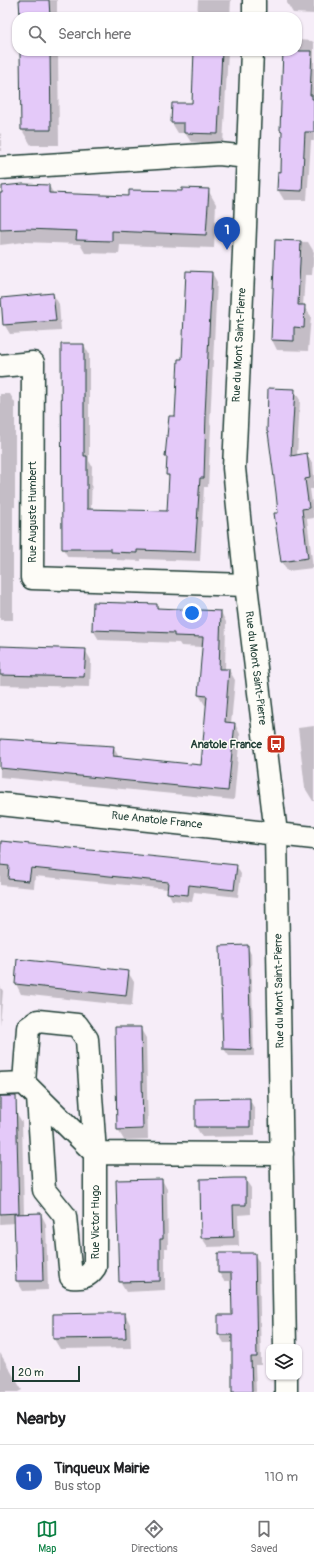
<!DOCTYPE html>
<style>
:root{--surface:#fff;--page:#f2f2f2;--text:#202124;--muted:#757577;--line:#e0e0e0;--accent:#0b8043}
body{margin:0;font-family:Pangolin,sans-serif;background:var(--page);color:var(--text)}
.controls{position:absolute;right:12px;bottom:12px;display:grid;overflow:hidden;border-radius:8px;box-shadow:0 1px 3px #0004}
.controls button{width:36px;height:36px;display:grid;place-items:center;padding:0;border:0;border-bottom:1px solid var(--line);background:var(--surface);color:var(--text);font:20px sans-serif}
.scale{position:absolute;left:12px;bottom:10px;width:68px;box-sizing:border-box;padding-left:4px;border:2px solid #1f3d34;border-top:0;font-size:11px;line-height:14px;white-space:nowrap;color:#1f3d34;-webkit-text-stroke:3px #fdfcf7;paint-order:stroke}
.you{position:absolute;left:192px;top:613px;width:14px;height:14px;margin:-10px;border:3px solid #fff;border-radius:50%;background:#1a73e8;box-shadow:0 0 0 6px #1a73e833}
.badge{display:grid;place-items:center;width:26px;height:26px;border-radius:50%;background:var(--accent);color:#fff;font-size:13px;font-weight:700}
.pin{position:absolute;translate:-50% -33px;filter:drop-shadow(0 1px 2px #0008)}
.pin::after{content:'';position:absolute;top:21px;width:14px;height:12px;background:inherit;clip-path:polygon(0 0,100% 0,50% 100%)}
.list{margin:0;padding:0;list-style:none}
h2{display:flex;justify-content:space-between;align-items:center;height:52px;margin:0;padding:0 16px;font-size:17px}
h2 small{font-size:13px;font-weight:400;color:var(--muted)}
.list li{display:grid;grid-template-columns:26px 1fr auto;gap:12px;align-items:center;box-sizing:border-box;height:64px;padding:0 16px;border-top:1px solid var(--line)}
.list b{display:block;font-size:15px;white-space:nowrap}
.list p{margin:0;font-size:13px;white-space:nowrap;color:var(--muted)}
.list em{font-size:13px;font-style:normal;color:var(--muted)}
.icon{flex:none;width:22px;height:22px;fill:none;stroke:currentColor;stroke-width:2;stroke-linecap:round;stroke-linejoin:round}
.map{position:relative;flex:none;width:314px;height:1392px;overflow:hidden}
.search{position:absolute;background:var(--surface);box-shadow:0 1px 3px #0004;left:12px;right:12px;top:12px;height:44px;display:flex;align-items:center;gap:10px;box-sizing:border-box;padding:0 14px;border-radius:16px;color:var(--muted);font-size:15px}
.sheet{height:116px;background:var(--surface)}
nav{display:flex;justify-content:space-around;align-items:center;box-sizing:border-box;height:56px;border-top:1px solid var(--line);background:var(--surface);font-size:11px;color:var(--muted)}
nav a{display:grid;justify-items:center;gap:2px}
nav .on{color:var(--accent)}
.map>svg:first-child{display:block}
.shadow{fill:#0003}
.building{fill:#e4c9f9;stroke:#1f3d34}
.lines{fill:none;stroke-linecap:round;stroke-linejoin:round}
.minor-casing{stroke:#1f3d34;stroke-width:25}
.minor{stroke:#fdfcf7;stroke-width:22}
.labels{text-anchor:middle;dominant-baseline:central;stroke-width:3;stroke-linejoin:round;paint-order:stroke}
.street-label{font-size:11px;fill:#1f3d34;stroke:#fdfcf7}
.poi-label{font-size:11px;font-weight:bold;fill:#1f3d34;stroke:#fdfcf7;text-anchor:end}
</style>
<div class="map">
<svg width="314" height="1392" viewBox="0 0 314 1392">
<rect width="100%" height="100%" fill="#f6edf8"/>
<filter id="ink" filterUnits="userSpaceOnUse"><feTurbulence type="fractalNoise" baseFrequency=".025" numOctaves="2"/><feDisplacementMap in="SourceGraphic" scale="8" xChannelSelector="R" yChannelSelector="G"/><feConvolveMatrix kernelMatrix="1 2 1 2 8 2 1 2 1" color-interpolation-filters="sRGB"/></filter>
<g filter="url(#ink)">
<path class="shadow" d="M 20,0 L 57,0 L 57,17 L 21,17 Z
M 198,0 L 231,0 L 230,17 L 197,17 Z
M 287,0 L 314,0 L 314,14 L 293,13 L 287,3 Z
M 297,40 L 312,41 L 314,43 L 314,141 L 311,141 L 307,200 L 284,200 L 278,190 L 281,173 L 283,134 L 281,130 L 284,51 L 297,51 Z
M 21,51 L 58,51 L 59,145 L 31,145 L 22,130 Z
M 195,51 L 228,51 L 223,144 L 191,142 L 185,133 L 178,133 L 172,123 L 192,104 Z
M 0,133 L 1,134 L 1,151 L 0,151 Z
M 49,186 L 54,194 L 130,197 L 208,190 L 216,204 L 214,248 L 120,245 L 119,254 L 85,253 L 80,244 L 24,242 L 0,245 L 0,194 Z
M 276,241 L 308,242 L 314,252 L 312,275 L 305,275 L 303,306 L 311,316 L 308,351 L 277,350 L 272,340 Z
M 212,273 L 217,282 L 210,423 L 211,425 L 208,487 L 204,487 L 200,561 L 141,559 L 141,561 L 117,560 L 116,558 L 68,557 L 63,549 L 84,345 L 89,354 L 89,461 L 92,466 L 91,510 L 168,512 L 170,479 L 167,475 L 168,459 L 166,456 L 176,417 L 183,360 Z
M 53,294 L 59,304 L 61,331 L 10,334 L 4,324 Z
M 294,390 L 300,400 L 297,456 L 307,455 L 313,464 L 314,477 L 314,489 L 310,489 L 314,518 L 307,519 L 313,568 L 287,571 L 282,561 L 279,514 Z
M 0,394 L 10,394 L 15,403 L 15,507 L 13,507 L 13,620 L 0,620 Z
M 157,605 L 159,609 L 221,612 L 226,622 L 225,670 L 229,670 L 235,680 L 231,724 L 235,724 L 240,734 L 234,800 L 0,777 L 0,740 L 113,747 L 119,757 L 202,766 L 207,705 L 205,705 L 199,695 L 203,647 L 181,646 L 179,643 L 99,640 L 93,630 Z
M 0,647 L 85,650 L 91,660 L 90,687 L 0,685 Z
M 314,726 L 314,801 L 313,801 L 305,788 L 298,728 Z
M 0,841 L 236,866 L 241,874 L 238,897 L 194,892 L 192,902 L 172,900 L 168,892 L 168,889 L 35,876 L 34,888 L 0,885 Z
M 247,946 L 251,954 L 254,1056 L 229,1056 L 224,1049 L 221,947 Z
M 128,972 L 134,982 L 132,1006 L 21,994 L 16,984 Z
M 0,986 L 3,991 L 0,1025 Z
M 140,1028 L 146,1038 L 148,1139 L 124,1140 L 118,1130 Z
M 249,1099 L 255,1109 L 255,1136 L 202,1137 L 196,1127 Z
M 0,1112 L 16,1112 L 22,1122 L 24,1215 L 41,1214 L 46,1224 L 48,1290 L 23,1291 L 17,1281 L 15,1223 L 0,1224 Z
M 245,1179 L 251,1188 L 251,1214 L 238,1215 L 239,1246 L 208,1247 L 202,1238 Z
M 162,1180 L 167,1189 L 168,1248 L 165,1248 L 165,1290 L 126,1292 L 120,1282 L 117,1181 Z
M 219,1254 L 254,1254 L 259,1262 L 261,1365 L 255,1365 L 256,1392 L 230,1392 L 233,1392 L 233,1343 L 224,1343 L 219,1335 L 219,1316 L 233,1316 L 232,1281 L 224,1281 L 219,1273 Z
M 125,1314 L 130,1324 L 131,1348 L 60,1349 L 54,1339 Z
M 0,1353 L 22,1390 L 18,1392 L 0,1392 Z"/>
<path class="building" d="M 19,0 L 49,0 L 50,17 L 20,17 Z
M 20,51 L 50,51 L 51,130 L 21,130 Z
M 194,51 L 222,51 L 218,134 L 184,133 L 184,123 L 171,123 L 172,103 L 192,103 Z
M 283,51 L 312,51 L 310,95 L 312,95 L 312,99 L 314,99 L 314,132 L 305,132 L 302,191 L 277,190 L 278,171 L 281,172 L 282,131 L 280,130 Z
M 23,184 L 49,185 L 49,193 L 129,196 L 129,190 L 182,191 L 182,188 L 209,189 L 206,235 L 112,231 L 112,241 L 76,240 L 77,231 L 27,229 L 0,230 L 0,193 L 2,193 L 2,186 Z
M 275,240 L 301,241 L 298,305 L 305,305 L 304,328 L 294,327 L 294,341 L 271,340 Z
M 186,271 L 212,272 L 205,415 L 206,415 L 204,478 L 200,478 L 195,552 L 137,550 L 137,553 L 111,552 L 111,549 L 62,549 L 61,344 L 84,344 L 84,456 L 87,456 L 87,509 L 167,511 L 169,475 L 166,475 L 167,457 L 165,457 L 169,416 L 175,416 L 178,359 L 182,359 Z
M 53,293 L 56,321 L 3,325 L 1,298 Z
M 268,388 L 295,389 L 291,456 L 307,453 L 310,478 L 305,479 L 309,508 L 302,509 L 308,558 L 281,562 L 274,513 L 278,513 L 276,493 L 268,432 L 267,432 Z
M 93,602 L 157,604 L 157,608 L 221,611 L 219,669 L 229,669 L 225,722 L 235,723 L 228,791 L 0,768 L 0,739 L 114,746 L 113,756 L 201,765 L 207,696 L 198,695 L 203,637 L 174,636 L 174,633 L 92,630 Z
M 0,646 L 86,649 L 84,677 L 0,675 Z
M 1,841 L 237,865 L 234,890 L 189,885 L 188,895 L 167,893 L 168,882 L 31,868 L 29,881 L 8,879 L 9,866 L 0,865 Z
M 248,945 L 251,1050 L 223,1049 L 220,946 Z
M 17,959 L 129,971 L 126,996 L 15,984 Z
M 115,1027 L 141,1027 L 143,1129 L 117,1130 Z
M 0,1096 L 16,1096 L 19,1213 L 0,1214 Z
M 250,1098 L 250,1127 L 195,1127 L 195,1099 Z
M 234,1178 L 246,1178 L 246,1205 L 233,1205 L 234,1237 L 201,1238 L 200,1179 Z
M 162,1179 L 163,1239 L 160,1239 L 160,1281 L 119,1282 L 116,1180 Z
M 41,1213 L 43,1281 L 16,1281 L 14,1214 Z
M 218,1253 L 255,1253 L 257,1357 L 251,1357 L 252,1392 L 232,1392 L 232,1335 L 218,1335 L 218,1315 L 232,1315 L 231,1273 L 218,1273 Z
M 99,1313 L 125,1313 L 126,1338 L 53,1339 L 53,1314 Z"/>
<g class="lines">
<g class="minor-casing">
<path id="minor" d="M 254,17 L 254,0
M 252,51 L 244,252 L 234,468 L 246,585 L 276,833 L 285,1347
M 0,168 L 219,154 L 248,157
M 0,366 L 33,363 L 32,578 L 246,585
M 0,804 L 314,838
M 24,1083 L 28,1028 L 38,1021 L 77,1025 L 87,1039 L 95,1153 L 95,1267 C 88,1277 84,1278 71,1277 L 65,1216 L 44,1190 L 38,1097
M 0,1084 L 24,1083 L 95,1153 L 282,1154
M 286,1377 L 286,1392"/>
</g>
<use href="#minor" class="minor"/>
</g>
</g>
<defs>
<g id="bus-square" transform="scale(1)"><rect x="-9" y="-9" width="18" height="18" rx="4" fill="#c8321e" stroke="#fdfcf7"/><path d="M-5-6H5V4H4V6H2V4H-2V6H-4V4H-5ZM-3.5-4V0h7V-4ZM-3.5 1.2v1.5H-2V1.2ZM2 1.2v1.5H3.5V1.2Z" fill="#fff"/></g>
</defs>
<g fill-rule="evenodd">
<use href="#bus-square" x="276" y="744"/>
</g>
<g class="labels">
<g class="street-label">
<text transform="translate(239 345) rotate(-87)">Rue du Mont Saint-Pierre</text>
<text transform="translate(32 512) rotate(-90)">Rue Auguste Humbert</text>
<text transform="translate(256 668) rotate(83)">Rue du Mont Saint-Pierre</text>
<text transform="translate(157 820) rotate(6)">Rue Anatole France</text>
<text transform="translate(279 991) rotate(-91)">Rue du Mont Saint-Pierre</text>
<text transform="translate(95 1222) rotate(-90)">Rue Victor Hugo</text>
</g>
<g class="poi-label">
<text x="262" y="744">Anatole France</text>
</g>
</g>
</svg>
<div class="controls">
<button><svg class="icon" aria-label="layers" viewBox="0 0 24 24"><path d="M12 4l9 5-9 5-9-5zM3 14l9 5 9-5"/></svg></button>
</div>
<div class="scale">20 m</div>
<div class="you"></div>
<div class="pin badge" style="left:227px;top:250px;background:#1a4fb4">1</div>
<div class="search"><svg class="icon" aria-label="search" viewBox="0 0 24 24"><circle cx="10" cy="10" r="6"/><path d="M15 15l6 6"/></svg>Search here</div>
</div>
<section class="sheet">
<h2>Nearby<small></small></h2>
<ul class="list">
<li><span class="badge" style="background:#1a4fb4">1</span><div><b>Tinqueux Mairie</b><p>Bus stop</p></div><em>110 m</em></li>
</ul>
</section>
<nav>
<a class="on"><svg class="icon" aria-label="map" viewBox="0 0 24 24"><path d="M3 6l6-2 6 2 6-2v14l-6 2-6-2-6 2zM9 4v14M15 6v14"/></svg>Map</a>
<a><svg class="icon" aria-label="directions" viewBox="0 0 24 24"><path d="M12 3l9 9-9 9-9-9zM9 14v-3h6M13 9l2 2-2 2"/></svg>Directions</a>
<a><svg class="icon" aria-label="saved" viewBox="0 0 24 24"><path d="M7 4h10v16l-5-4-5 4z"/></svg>Saved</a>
</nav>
